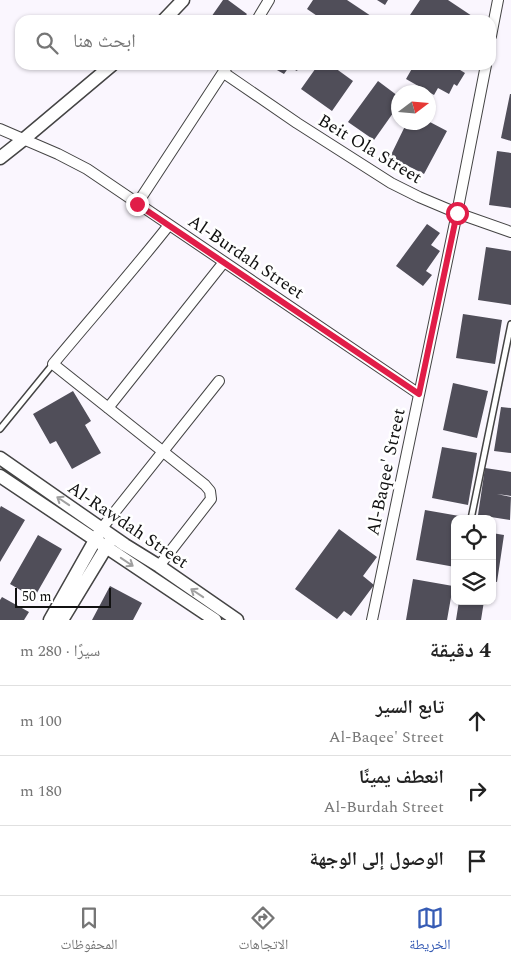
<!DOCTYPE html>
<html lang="ar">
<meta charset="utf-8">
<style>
:root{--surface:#fff;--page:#f2f2f2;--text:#222;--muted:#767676;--line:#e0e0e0;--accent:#365bb4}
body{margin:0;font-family:Spectral,"Noto Naskh Arabic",serif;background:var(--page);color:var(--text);direction:rtl}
.controls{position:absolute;right:15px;bottom:15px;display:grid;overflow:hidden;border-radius:10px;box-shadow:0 1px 4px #0004}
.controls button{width:45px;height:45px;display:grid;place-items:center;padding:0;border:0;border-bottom:1px solid var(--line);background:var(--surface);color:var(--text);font:25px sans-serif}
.compass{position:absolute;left:391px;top:85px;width:45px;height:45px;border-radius:50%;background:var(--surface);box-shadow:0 1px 4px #0004;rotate:74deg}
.scale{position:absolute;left:15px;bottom:12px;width:96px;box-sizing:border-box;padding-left:5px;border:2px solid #111;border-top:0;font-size:14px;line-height:18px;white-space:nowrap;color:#111;-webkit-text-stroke:4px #fff;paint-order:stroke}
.stop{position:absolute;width:15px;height:15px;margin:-11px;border:4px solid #e11d48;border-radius:50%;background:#fff}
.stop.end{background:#e11d48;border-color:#fff;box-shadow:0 1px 5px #0008}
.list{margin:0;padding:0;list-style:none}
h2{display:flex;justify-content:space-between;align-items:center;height:65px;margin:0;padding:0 20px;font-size:21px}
h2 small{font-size:16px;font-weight:400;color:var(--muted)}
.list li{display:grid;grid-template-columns:32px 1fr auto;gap:15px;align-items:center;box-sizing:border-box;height:70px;padding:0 20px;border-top:1px solid var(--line)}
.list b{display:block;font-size:19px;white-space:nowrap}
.list p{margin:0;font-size:16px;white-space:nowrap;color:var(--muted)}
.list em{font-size:16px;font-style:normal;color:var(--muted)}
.icon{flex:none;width:28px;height:28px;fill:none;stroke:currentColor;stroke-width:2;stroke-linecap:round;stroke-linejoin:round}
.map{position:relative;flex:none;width:511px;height:620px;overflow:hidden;direction:ltr}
.search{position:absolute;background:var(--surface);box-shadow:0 1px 4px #0004;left:15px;right:15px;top:15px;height:55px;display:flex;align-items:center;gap:12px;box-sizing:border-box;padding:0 18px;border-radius:15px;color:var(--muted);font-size:19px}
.sheet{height:275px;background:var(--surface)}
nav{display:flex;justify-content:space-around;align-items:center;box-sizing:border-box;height:70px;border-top:1px solid var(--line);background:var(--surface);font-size:14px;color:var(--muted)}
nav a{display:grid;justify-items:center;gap:2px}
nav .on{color:var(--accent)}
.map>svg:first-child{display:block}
.building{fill:#504e59}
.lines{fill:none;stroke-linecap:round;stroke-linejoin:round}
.service-casing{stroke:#444;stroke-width:8}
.minor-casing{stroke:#444;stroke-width:12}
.tertiary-casing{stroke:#444;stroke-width:15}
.service{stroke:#fff;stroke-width:5}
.minor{stroke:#fff;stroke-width:10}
.tertiary{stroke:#fff;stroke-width:12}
.oneway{stroke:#a0a0a0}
.route{stroke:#e11d48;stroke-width:6}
.labels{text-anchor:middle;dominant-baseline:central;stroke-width:5;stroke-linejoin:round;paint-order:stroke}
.street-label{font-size:18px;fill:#111;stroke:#fff}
</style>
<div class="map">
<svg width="511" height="620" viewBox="0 0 511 620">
<rect width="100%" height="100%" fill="#faf6fe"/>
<path class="building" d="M 223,0 L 228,0 L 247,14 L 242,20 L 209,20 Z
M 313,0 L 347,0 L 377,20 L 323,20 L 307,9 Z
M 377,0 L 388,0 L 385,5 Z
M 420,0 L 448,0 L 475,18 L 474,20 L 419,20 L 410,15 Z
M 268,65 L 300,65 L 297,71 L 289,67 L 284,74 Z
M 318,65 L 331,65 L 353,81 L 332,111 L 301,89 Z
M 414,65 L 452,65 L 465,73 L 457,86 L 454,84 L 449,94 L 438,88 L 434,95 L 406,79 Z
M 378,81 L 398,96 L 398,106 L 374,140 L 348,122 Z
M 510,94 L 511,94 L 511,141 L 501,138 Z
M 428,121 L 447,131 L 424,174 L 390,157 L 407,122 L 428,122 Z
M 497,151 L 511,153 L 511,208 L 489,205 Z
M 427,224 L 440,233 L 431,245 L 440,251 L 426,271 L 432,275 L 423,286 L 396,266 Z
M 486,247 L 511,251 L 511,305 L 478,300 Z
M 463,314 L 502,320 L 495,364 L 456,358 Z
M 453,383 L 488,391 L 477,438 L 443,430 Z
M 73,391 L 91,421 L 85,425 L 101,453 L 72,469 L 56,441 L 50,444 L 33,414 Z
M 501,407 L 511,408 L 511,453 L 494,451 Z
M 442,447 L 477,453 L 468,505 L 432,498 Z
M 485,468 L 511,472 L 511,496 L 497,494 L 511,497 L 510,520 L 478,515 Z
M 1,506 L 25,520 L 0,562 L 0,508 Z
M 425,510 L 465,517 L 465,519 L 455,519 L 455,567 L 416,560 Z
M 339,529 L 377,557 L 363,576 L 374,585 L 351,616 L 344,611 L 337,619 L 295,589 Z
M 492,533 L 504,535 L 497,582 L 492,581 Z
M 38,535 L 62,549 L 34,598 L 10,584 Z
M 413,579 L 453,586 L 447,620 L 406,620 Z
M 110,586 L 142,603 L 133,620 L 92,620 Z
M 2,597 L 29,612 L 24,620 L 0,620 L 0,600 Z
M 459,601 L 484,601 L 481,620 L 456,620 Z"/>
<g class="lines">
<g class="service-casing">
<path id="service" d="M 0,429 L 53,364
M 471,519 L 511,324"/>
</g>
<g class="minor-casing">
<path id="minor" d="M 257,20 L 269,0
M 491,36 L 498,0
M 224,73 L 297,123 L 391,183 L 419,197 L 457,213 L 511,232
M 0,129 L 58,154 L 87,169 L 419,394
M 137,204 L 228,65
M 108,408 L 224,262
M 102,528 L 219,381
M 159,566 L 211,499 L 210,491 L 205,485 L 53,364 C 92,317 132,272 169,225
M 372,620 L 457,213 L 486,65"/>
</g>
<g class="tertiary-casing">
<path id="tertiary" d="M 164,20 L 183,0
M 0,158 L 24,139 L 112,65
M 0,458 L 125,545 L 159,566 L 237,620
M 0,476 L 215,620
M 50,620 L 98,535
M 62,620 L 110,541"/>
</g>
<use href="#service" class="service"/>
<use href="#minor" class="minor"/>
<use href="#tertiary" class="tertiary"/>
</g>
<defs><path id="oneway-shaft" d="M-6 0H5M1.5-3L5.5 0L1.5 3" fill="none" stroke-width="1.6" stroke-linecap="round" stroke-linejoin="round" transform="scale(1.25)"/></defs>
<g class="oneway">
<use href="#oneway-shaft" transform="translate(63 501) rotate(-146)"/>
<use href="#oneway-shaft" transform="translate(127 562) rotate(34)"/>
<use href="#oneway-shaft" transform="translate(197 593) rotate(-146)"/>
</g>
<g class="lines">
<path class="route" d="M 137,204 L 419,394 L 457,213"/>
</g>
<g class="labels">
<g class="street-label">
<text transform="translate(370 149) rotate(31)">Beit Ola Street</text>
<text transform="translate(246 257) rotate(34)">Al-Burdah Street</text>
<text transform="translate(386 472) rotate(-78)">Al-Baqee' Street</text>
<text transform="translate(128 525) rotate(34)">Al-Rawdah Street</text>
</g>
</g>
</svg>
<div class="controls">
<button><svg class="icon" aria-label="locate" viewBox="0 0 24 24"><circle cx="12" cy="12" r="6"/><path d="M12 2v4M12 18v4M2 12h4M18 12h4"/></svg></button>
<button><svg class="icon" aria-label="layers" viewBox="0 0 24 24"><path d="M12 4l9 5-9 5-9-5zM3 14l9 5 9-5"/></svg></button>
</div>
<svg class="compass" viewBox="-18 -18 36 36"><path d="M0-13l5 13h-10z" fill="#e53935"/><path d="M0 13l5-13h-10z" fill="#767676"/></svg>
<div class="scale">50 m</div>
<div class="stop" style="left:457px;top:213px"></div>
<div class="stop end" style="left:137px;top:204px"></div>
<div class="search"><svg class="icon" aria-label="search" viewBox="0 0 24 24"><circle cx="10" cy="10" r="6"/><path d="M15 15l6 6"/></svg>ابحث هنا</div>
</div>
<section class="sheet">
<h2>4 دقيقة<small>سيرًا · 280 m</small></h2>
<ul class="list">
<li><svg class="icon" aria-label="ahead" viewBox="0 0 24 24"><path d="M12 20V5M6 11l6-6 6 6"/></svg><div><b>تابع السير</b><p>Al-Baqee' Street</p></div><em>100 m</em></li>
<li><svg class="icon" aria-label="right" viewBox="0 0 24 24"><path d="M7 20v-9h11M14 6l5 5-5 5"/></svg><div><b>انعطف يمينًا</b><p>Al-Burdah Street</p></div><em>180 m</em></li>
<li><svg class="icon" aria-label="arrive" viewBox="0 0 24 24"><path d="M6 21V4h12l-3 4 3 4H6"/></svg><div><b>الوصول إلى الوجهة</b></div></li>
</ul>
</section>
<nav>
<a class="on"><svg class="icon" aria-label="map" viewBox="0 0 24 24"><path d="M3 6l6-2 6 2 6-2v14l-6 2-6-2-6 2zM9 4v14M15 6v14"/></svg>الخريطة</a>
<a><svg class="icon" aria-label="directions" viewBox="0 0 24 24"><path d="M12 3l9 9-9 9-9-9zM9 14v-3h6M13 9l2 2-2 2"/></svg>الاتجاهات</a>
<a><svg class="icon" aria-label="saved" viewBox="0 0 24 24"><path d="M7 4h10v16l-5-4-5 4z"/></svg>المحفوظات</a>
</nav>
